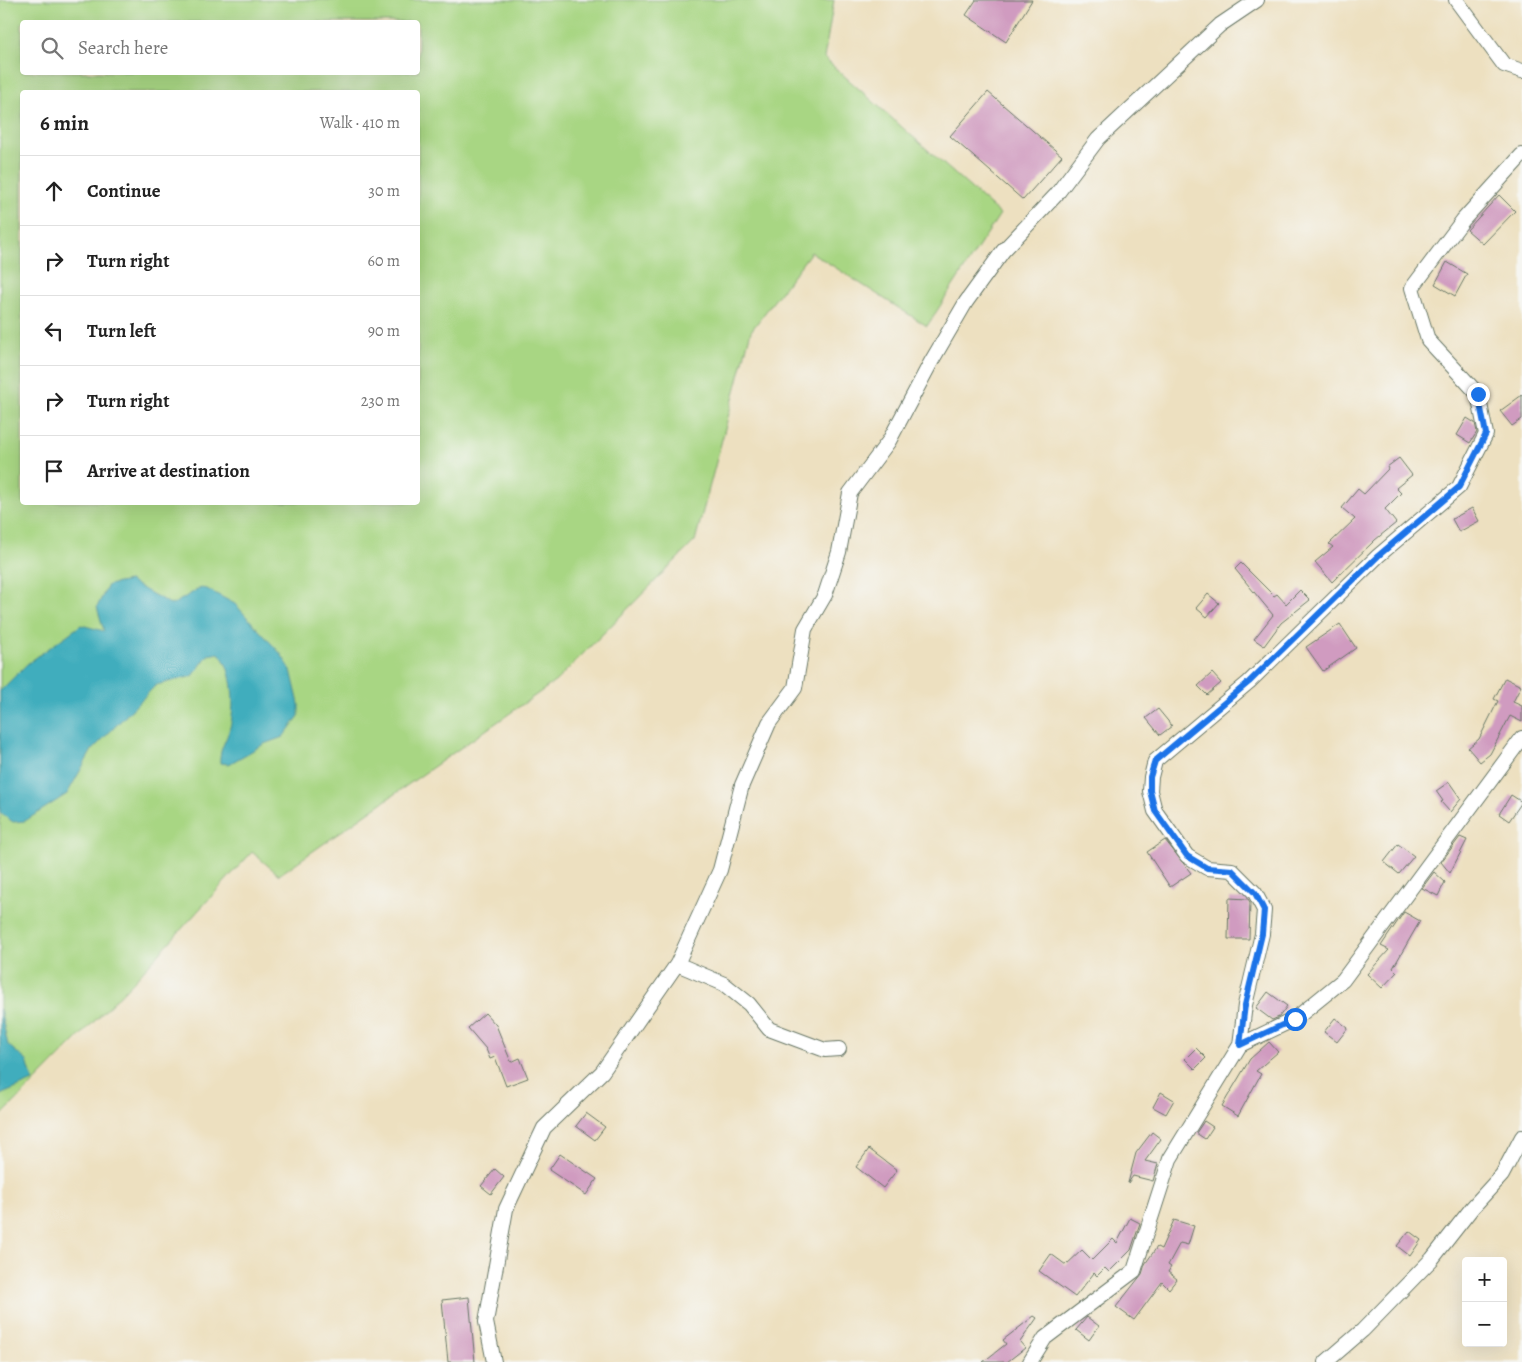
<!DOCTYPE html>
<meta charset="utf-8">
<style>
:root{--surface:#fff;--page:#f2f2f2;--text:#222;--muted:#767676;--line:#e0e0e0}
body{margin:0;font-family:Alegreya,serif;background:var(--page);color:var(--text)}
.controls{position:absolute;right:15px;bottom:15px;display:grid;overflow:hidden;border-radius:5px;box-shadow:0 5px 20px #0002}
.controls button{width:45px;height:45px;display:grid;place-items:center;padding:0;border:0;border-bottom:1px solid var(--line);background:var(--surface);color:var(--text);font:25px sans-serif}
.stop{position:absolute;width:15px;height:15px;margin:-11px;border:4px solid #1a73e8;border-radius:50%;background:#fff}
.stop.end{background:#1a73e8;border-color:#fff;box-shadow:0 1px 5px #0008}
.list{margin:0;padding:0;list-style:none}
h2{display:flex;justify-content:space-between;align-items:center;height:65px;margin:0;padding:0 20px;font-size:21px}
h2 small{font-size:16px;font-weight:400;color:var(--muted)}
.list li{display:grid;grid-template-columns:32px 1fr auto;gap:15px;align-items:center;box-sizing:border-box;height:70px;padding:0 20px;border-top:1px solid var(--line)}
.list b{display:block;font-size:19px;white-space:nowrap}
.list em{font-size:16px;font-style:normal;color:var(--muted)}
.icon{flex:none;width:28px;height:28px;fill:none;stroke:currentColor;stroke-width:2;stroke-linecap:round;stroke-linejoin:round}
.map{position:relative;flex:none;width:1522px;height:1362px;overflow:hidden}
.search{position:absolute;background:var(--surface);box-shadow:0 5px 20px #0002;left:20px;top:20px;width:400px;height:55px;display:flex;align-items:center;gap:12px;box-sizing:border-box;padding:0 18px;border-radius:5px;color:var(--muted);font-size:19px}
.panel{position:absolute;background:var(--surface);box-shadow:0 5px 20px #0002;left:20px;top:90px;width:400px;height:415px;border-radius:5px}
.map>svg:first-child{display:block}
.green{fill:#a8d683;stroke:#648a5c;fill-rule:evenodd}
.water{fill:#3fadbd;stroke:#2f7578}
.building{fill:#d09bc0}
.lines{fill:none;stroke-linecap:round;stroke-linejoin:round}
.minor-casing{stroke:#677665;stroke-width:16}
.minor{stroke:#fff;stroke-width:14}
.route{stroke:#1a73e8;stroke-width:6}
</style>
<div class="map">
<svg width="1522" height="1362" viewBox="0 0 1522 1362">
<rect width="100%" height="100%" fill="#f6f6f2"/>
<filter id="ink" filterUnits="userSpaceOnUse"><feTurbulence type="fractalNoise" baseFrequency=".02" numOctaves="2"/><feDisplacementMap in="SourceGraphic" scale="10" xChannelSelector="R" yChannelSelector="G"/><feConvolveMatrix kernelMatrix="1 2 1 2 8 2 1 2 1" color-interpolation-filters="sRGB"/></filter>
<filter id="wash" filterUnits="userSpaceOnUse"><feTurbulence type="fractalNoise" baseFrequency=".0096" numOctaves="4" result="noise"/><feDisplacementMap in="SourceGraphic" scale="20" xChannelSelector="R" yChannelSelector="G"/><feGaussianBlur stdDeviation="1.12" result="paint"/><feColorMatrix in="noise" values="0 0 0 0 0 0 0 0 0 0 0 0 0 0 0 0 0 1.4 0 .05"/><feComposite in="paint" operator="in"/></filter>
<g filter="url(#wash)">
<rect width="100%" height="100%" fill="#ede0c0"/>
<path class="green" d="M 0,0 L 834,0 L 824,58 L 1000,214 L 927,326 L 811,252 L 751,331 L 695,541 L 556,681 L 279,875 L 252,852 L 133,982 L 0,1117 ZM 22,22 L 418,22 L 418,72 L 22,72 ZM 22,92 L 418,92 L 418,502 L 22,502 Z"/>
<path class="water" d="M 129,581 L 172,605 L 200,588 L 207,589 L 235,604 L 281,654 L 291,670 L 299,704 L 299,716 L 283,737 L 264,744 L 229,764 L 220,763 C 219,750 225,743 229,731 C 236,708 234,670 219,653 L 208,655 L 193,676 L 156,685 L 92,750 L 67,794 L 25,821 L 13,822 L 0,813 L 0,691 L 27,664 L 81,625 L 104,631 L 97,607 L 108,585 Z
M 0,1009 L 8,1045 L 27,1061 L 33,1081 L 0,1095 Z"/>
<g id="blocks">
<path class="building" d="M 976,0 L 1032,0 L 1006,42 L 966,15 Z
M 988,92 L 1062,156 L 1023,200 L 950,136 Z
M 1499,195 L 1515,211 L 1483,244 L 1467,230 Z
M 1447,262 L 1467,274 L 1455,296 L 1435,284 Z
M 1522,395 L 1522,419 L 1512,426 L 1500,411 Z
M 1467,418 L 1475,423 L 1477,432 L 1470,443 L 1457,435 Z
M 1399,458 L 1412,475 L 1396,488 L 1401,493 L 1385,509 L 1396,523 L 1375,540 L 1332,582 L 1315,562 L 1333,547 L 1329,544 L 1355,519 L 1342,508 L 1358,489 L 1364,494 L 1388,469 L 1387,467 Z
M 1472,508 L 1479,521 L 1459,532 L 1452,519 Z
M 1241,563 L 1274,596 L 1277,594 L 1286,604 L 1300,590 L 1310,600 L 1281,623 L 1264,646 L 1254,639 L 1273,615 L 1235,569 Z
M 1208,594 L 1219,603 L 1207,617 L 1196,608 Z
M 1340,624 L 1356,648 L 1323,671 L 1306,647 Z
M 1212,673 L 1221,683 L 1207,695 L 1198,686 Z
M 1505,678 L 1521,686 L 1513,702 L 1522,706 L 1522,722 L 1510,716 L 1490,754 L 1480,762 L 1468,748 L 1479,739 L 1498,701 L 1494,699 Z
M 1158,709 L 1172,726 L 1160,735 L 1146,718 Z
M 1449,782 L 1461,799 L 1450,812 L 1441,802 L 1443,801 L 1436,791 Z
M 1511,795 L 1522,802 L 1509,821 L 1499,814 Z
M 1460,837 L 1467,840 L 1450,873 L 1441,862 Z
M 1165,840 L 1191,873 L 1170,887 L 1147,852 Z
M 1398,844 L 1414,856 L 1399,874 L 1384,862 Z
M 1434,872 L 1445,882 L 1438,896 L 1422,888 Z
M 1229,898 L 1248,899 L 1250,902 L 1249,939 L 1228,939 Z
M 1404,912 L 1420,921 L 1393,968 L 1397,972 L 1382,988 L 1367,974 L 1389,950 L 1381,946 Z
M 1268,992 L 1287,1006 L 1279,1017 L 1272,1020 L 1256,1008 Z
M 485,1013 L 496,1025 L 511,1062 L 520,1058 L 528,1078 L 506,1086 L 495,1057 L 490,1059 L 486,1049 L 468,1028 Z
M 1335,1018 L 1348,1028 L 1337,1042 L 1324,1032 Z
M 1269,1042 L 1278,1052 L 1256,1071 L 1261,1074 L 1238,1116 L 1222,1106 L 1250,1059 Z
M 1196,1048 L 1206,1058 L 1195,1069 L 1185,1059 Z
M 1161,1092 L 1174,1100 L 1166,1114 L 1153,1107 Z
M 586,1113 L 605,1127 L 595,1140 L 576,1126 Z
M 1204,1121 L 1213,1127 L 1205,1139 L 1196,1133 Z
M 1152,1132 L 1161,1139 L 1145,1161 L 1158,1164 L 1153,1181 L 1133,1176 L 1128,1183 L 1136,1153 Z
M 869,1149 L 897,1170 L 883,1188 L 856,1167 Z
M 560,1154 L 597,1179 L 586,1195 L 549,1170 Z
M 495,1169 L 504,1177 L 491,1194 L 481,1186 Z
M 1130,1218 L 1140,1223 L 1131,1250 L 1109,1272 L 1105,1268 L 1097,1276 L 1094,1273 L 1075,1297 L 1039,1271 L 1051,1254 L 1066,1265 L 1082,1250 L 1092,1260 L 1113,1239 L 1117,1243 Z
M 1174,1220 L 1194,1226 L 1188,1245 L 1180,1243 L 1168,1265 L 1171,1267 L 1168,1272 L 1177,1279 L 1169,1289 L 1162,1282 L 1134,1320 L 1116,1307 L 1142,1274 L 1145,1264 L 1157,1247 L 1161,1249 Z
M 1409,1231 L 1421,1240 L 1410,1256 L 1397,1246 Z
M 469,1297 L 475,1362 L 448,1362 L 442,1300 Z
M 1034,1316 L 1037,1318 L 1020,1342 L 1025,1348 L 1007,1362 L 983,1362 L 1006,1344 L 1003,1340 Z
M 1087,1317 L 1099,1326 L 1089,1340 L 1076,1330 Z"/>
</g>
</g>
<g filter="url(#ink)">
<use href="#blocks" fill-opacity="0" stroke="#677665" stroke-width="1"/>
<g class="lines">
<g class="minor-casing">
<path id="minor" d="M 1456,0 L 1504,65 L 1522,71
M 677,964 L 724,984 L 749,1004 L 769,1029 L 825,1050 L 839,1049
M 1240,1045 L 1245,1005 L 1262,934 L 1264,910 L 1255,893 L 1232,870 L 1207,868 L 1187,856 L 1155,811 L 1150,791 L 1151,777 L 1155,761 L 1249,682 L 1378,556 L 1459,487 L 1486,434 L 1478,394 L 1428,340 L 1412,288 L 1463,220 L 1522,155
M 494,1362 L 486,1322 L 506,1209 L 544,1128 L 602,1072 L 677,964 L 720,870 L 742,785 L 769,723 L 795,688 L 805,629 L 825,595 L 839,552 L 850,493 L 889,441 L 931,362 L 966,302 L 1003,251 L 1056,195 L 1098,139 L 1220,25 L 1257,0
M 1030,1362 L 1045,1338 L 1134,1271 L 1170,1159 L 1240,1045 L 1295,1019 L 1343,980 L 1522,738
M 1326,1362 L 1363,1330 L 1432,1259 L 1472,1208 L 1502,1175 L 1522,1137"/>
</g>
<use href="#minor" class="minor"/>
</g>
</g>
<g class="lines" filter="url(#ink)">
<path class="route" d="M 1295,1019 L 1240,1045 L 1245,1005 L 1262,934 L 1264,910 L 1255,893 L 1232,870 L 1207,868 L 1187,856 L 1155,811 L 1150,791 L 1150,777 L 1155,761 L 1249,682 L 1378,556 L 1459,487 L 1486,434 L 1478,394"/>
</g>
</svg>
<div class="controls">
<button>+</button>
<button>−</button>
</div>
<div class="stop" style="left:1295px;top:1019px"></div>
<div class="stop end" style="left:1478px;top:394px"></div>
<div class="search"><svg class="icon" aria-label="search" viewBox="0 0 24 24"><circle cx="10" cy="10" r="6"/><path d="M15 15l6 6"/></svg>Search here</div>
<section class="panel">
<h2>6 min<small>Walk · 410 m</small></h2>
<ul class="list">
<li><svg class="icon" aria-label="ahead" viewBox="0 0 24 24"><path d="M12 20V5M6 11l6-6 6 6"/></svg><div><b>Continue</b></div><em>30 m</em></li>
<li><svg class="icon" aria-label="right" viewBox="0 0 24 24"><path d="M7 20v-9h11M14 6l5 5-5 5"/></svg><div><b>Turn right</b></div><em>60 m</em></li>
<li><svg class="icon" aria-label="left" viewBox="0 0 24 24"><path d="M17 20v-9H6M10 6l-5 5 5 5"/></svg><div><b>Turn left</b></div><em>90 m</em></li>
<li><svg class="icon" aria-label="right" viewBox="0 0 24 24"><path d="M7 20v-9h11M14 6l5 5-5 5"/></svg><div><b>Turn right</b></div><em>230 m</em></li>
<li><svg class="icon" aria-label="arrive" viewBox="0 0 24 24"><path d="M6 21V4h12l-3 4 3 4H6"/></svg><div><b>Arrive at destination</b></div></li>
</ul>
</section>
</div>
